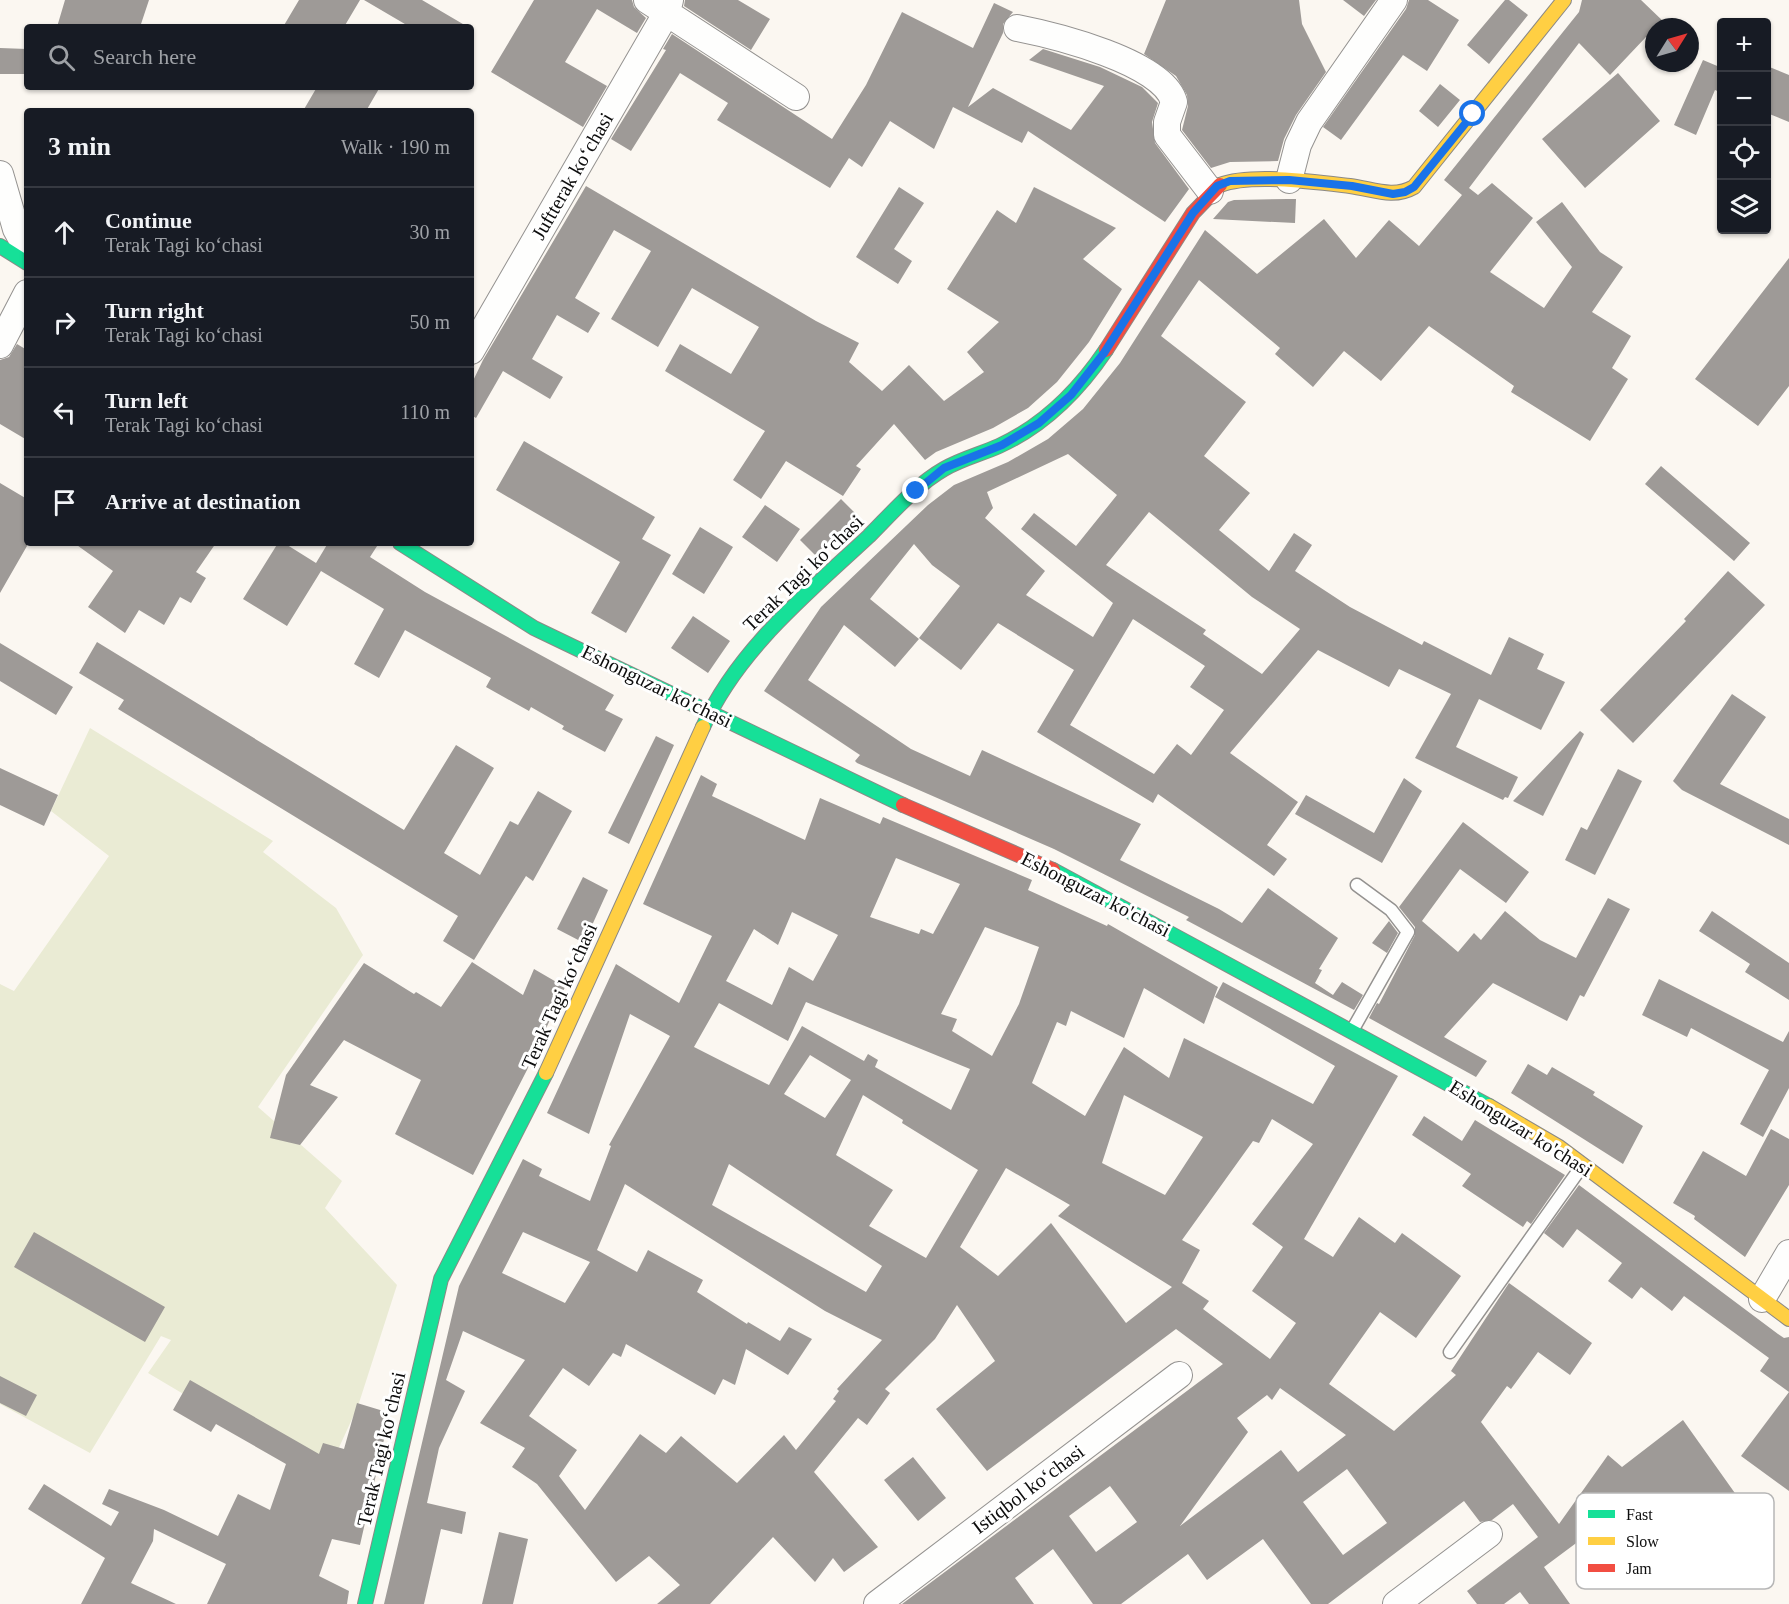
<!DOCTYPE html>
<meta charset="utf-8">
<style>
:root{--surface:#171b24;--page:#242831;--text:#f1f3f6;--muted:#9ea1a6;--line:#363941}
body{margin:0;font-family:"Times New Roman",serif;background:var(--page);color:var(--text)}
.controls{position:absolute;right:18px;top:18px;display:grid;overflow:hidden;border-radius:6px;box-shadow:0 2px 4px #0004}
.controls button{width:54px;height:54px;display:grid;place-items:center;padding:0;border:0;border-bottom:2px solid var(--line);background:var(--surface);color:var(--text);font:30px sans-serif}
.compass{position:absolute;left:1645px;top:18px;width:54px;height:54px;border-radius:50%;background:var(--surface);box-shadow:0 2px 4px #0004;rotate:53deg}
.stop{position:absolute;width:18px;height:18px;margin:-14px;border:4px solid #1a73e8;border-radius:50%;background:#fff}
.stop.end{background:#1a73e8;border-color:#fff;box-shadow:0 2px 6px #0008}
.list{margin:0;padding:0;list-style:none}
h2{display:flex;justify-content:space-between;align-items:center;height:78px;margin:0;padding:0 24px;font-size:26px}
h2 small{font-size:20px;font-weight:400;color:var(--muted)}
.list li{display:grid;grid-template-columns:39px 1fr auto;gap:18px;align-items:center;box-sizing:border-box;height:90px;padding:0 24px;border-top:2px solid var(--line)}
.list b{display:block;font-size:22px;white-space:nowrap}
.list p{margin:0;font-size:20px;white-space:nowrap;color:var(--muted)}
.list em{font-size:20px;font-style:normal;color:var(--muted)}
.icon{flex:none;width:33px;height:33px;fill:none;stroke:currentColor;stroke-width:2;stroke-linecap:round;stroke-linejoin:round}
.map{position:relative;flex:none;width:1789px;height:1604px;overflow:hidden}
.search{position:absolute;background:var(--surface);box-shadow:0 2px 4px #0004;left:24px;top:24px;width:450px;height:66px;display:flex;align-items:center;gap:15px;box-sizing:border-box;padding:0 21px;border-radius:6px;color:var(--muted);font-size:22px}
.panel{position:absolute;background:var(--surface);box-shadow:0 2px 4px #0004;left:24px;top:108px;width:450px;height:438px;border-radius:6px}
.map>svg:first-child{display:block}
.cemetery{fill:#eaebd4}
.building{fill:#9e9a97;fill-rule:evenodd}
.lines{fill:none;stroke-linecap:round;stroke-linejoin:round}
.lane-casing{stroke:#949290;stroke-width:15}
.street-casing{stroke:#949290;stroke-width:28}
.fast-casing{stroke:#8b8986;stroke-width:16}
.slow-casing{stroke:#8b8986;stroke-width:16}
.jam-casing{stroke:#8b8986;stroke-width:16}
.lane{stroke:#fefefd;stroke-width:12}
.street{stroke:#fefefd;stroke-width:26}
.fast{stroke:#16e098;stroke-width:14}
.slow{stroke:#ffcf43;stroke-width:14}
.jam{stroke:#f24e42;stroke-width:14}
.route{stroke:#1a73e8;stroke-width:8}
.labels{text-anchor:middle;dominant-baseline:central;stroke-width:6;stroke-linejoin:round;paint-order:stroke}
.street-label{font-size:20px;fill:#0d0d0d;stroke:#fff}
.key{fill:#fff;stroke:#b6b6b6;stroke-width:1.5}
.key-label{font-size:16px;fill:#0d0d0d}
</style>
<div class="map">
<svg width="1789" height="1604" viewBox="0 0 1789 1604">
<rect width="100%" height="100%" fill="#fbf7f1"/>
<path class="cemetery" d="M 90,728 L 273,841 L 263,852 L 336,908 L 363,955 L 258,1107 L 342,1181 L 325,1208 L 397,1285 L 358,1406 L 325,1478 L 148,1373 L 171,1340 L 161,1336 L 90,1453 L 0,1404 L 0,984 L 14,991 L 109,856 L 51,811 Z"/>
<path class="building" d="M 65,0 L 149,0 L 140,27 L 57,27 Z
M 299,0 L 360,0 L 344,27 L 283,27 Z
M 364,0 L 422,0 L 468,27 L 410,27 Z
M 534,0 L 632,0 L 634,7 L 646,18 L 637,33 L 597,9 L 565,62 L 607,86 L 583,127 L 491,72 Z
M 685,0 L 738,0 L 770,19 L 751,50 L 684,6 Z
M 1166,0 L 1299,0 L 1302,24 L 1326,72 L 1296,115 L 1284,139 L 1278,161 L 1230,162 L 1211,168 L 1182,130 L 1188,106 L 1187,95 L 1176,76 L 1144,54 Z
M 1343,0 L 1376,0 L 1364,16 Z
M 1409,0 L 1428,0 L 1459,20 L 1427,71 L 1403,55 L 1341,140 L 1323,127 L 1406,9 Z
M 1505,0 L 1509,0 L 1528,15 L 1489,64 L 1467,45 Z
M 1582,0 L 1641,0 L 1665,23 L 1662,27 L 1654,27 L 1654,36 L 1650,40 L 1646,37 L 1610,75 L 1579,43 L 1469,188 L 1478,195 L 1492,183 L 1533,218 L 1490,272 L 1544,308 L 1572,267 L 1536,222 L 1562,202 L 1600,252 L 1623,267 L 1592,312 L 1631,336 L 1612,368 L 1628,379 L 1590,441 L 1511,392 L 1514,386 L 1429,326 L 1381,381 L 1344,351 L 1313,387 L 1275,354 L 1280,348 L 1199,280 L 1161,336 L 1246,402 L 1204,456 L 1250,493 L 1219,530 L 1269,571 L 1294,533 L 1312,545 L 1295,571 L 1350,607 L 1422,645 L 1424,641 L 1491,675 L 1509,637 L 1544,654 L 1537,669 L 1565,682 L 1541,730 L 1479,699 L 1456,747 L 1518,777 L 1508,798 L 1505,797 L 1503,800 L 1415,758 L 1451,694 L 1399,669 L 1389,687 L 1318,650 L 1230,753 L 1298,802 L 1267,845 L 1287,859 L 1274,876 L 1158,794 L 1153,803 L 1037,732 L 1074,670 L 998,623 L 961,670 L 919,638 L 960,586 L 932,565 L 914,544 L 870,599 L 919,639 L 895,667 L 844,625 L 808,680 L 911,749 L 970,776 L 982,750 L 1141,824 L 1120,860 L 1219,909 L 1242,923 L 1268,888 L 1338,938 L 1319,969 L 1322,970 L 1315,983 L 1333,995 L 1342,982 L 1363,995 L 1354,1010 L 1186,920 L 1189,917 L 1054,849 L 857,763 L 855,761 L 860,755 L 764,691 L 821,607 L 928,505 L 954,485 L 1008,462 L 1048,439 L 1083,409 L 1120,363 L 1205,230 L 1257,274 L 1324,219 L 1356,258 L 1389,220 L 1419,246 L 1462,195 L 1444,180 L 1579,12 ZM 1068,454 L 1117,495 L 1076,546 L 1034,513 L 1021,529 L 1113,603 L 1093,637 L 1026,595 L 1045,571 L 985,518 L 993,508 L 987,492 ZM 1149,512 L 1252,597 L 1300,629 L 1262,674 L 1203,634 L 1206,630 L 1106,565 ZM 1133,619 L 1205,666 L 1190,687 L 1224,710 L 1191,755 L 1177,744 L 1154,774 L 1070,725 Z
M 994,3 L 1013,12 L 1003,24 L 1003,33 L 968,107 L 993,88 L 1071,130 L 1104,86 L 1029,60 L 1043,49 L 1100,67 L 1142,87 L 1158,103 L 1152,122 L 1155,143 L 1189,189 L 1165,222 L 1028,131 L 1022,143 L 953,107 L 934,149 L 890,121 L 862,167 L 849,158 L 830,188 L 717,120 L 728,103 L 680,73 L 631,151 L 611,139 L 666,50 L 663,49 L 672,34 L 832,139 L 866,85 L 902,12 L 973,48 Z
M 0,48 L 27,49 L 27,74 L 0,74 Z
M 1703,60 L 1722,68 L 1722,93 L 1715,90 L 1696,135 L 1674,125 Z
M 1767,66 L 1789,75 L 1789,122 L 1767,113 Z
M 1618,73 L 1660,121 L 1585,188 L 1542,139 Z
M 1440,84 L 1460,100 L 1438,127 L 1419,111 Z
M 317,87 L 380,87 L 366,111 L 303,111 Z
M 586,186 L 816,321 L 859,343 L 849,362 L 882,391 L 909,365 L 944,401 L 984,372 L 967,352 L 999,322 L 947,289 L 997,210 L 1016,223 L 1034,187 L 1116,228 L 1083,259 L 1122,289 L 1089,342 L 1057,382 L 1028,408 L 993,428 L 936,452 L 925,460 L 894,424 L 856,466 L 861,469 L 843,496 L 786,461 L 761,499 L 733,480 L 765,431 L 665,371 L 680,344 L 731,374 L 759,327 L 692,288 L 658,347 L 611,319 L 651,251 L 614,230 L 575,298 L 600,313 L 588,333 L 557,315 L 532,359 L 563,377 L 550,399 L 503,371 L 476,418 L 471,415 L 471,385 L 483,360 Z
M 899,187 L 924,203 L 894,249 L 912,261 L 898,284 L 856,257 Z
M 1288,199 L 1296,199 L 1295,223 L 1213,219 L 1228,202 L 1234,200 Z
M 1789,258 L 1789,386 L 1758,426 L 1695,379 Z
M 17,344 L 27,350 L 27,440 L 0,424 L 0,360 L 9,357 Z
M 524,441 L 655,517 L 642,539 L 671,555 L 626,633 L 591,613 L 620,562 L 496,490 Z
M 1661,466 L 1750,543 L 1734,561 L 1645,484 Z
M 0,483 L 27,499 L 27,546 L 0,593 Z
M 841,499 L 860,518 L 818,558 L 800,540 Z
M 765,505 L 800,529 L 777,562 L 742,537 Z
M 700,527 L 733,547 L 704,594 L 672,574 Z
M 74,543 L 216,543 L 196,572 L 206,578 L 191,603 L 180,597 L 164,625 L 139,610 L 125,633 L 88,607 L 113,571 Z
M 278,543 L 284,543 L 316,563 L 328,543 L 379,543 L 370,557 L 425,592 L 614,695 L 605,710 L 623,719 L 605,752 L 562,729 L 564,726 L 531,707 L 529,711 L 486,687 L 491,678 L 405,630 L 379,678 L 354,664 L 384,609 L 321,571 L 287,626 L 243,599 Z
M 1728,571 L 1765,605 L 1633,743 L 1600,710 L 1686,621 L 1684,619 Z
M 693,616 L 730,641 L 708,673 L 671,648 Z
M 97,642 L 404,830 L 456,745 L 494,768 L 444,853 L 480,875 L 510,821 L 518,825 L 538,791 L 572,811 L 533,881 L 526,876 L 474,960 L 443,941 L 458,916 L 118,709 L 124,700 L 79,673 Z
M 0,643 L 73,687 L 56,715 L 0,681 Z
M 1732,694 L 1766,717 L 1720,784 L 1789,819 L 1789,845 L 1682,790 L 1673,781 Z
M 1580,731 L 1584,734 L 1543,816 L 1513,801 Z
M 656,736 L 674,745 L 629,844 L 608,833 Z
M 0,768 L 58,795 L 44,826 L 0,805 Z
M 1618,769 L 1642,781 L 1595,875 L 1565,860 L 1581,827 L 1587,830 Z
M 701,775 L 717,784 L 712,796 L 805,840 L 820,798 L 880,824 L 883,817 L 1032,880 L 1028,890 L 1107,926 L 1108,924 L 1218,987 L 1204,1024 L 1144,988 L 1124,1038 L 1071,1011 L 1066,1026 L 1057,1022 L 1032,1083 L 1085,1116 L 1124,1047 L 1169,1078 L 1184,1038 L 1313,1104 L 1335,1066 L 1215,997 L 1223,982 L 1398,1076 L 1304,1239 L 1333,1257 L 1359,1217 L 1395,1243 L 1402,1233 L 1461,1276 L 1416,1338 L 1380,1312 L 1329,1384 L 1394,1431 L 1456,1375 L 1451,1371 L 1509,1283 L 1592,1343 L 1570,1375 L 1538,1352 L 1511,1389 L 1507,1386 L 1481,1422 L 1559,1524 L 1608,1455 L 1622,1467 L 1683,1420 L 1759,1527 L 1731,1546 L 1697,1498 L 1630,1553 L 1639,1564 L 1620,1579 L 1587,1535 L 1544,1567 L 1570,1604 L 1529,1604 L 1520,1592 L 1504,1604 L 1477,1604 L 1467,1591 L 1538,1537 L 1513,1504 L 1492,1520 L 1480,1522 L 1464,1501 L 1328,1604 L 1311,1604 L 1263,1539 L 1207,1580 L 1188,1554 L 1121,1604 L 1093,1604 L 1053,1549 L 1015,1578 L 1034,1604 L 902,1604 L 1223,1364 L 1176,1329 L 987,1471 L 936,1409 L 995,1361 L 957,1305 L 935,1339 L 885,1389 L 890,1393 L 867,1425 L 858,1418 L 814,1472 L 878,1547 L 844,1572 L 833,1558 L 815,1582 L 773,1537 L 710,1604 L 657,1604 L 680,1585 L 649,1556 L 616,1582 L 537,1484 L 512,1467 L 525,1448 L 480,1423 L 525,1360 L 463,1331 L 446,1380 L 465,1391 L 439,1448 L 427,1503 L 466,1512 L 462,1534 L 441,1529 L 424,1604 L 384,1604 L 459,1286 L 523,1159 L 542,1169 L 539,1176 L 590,1201 L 611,1146 L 609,1145 L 670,1036 L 630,1014 L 589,1134 L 547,1113 L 616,964 L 679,1003 L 712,936 L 643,904 ZM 896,858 L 960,884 L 933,934 L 921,929 L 919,934 L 870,917 ZM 792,912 L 838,935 L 813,981 L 789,967 L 772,1005 L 726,981 L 754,929 L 778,945 ZM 985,927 L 1039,947 L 1019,1004 L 992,1056 L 952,1031 L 957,1019 L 941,1014 ZM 806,1002 L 970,1069 L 951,1110 L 875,1067 L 878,1060 L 868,1054 L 864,1061 L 802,1026 L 769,1085 L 694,1047 L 719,1003 L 788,1041 ZM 810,1055 L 851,1080 L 825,1118 L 784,1094 ZM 863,1095 L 903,1120 L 902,1123 L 978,1170 L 926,1258 L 869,1226 L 893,1190 L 836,1155 ZM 1124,1095 L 1203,1137 L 1165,1195 L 1102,1163 ZM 1272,1119 L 1313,1144 L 1252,1224 L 1283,1247 L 1252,1291 L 1296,1323 L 1270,1359 L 1203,1309 L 1209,1301 L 1182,1283 L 1200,1250 L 1182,1240 L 1253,1141 L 1259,1143 ZM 729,1164 L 882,1266 L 866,1292 L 712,1205 ZM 1006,1168 L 1070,1205 L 1058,1216 L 1172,1287 L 1126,1323 L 1051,1223 L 998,1276 L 960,1247 ZM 625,1184 L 825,1311 L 882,1340 L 837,1389 L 839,1391 L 833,1399 L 836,1401 L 796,1450 L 784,1435 L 737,1483 L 681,1436 L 666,1453 L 640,1434 L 585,1510 L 559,1476 L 577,1450 L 529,1416 L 563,1368 L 589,1386 L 613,1353 L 621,1357 L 626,1344 L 715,1395 L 723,1379 L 735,1385 L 746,1349 L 788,1375 L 812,1339 L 789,1327 L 780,1341 L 748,1322 L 747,1324 L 697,1292 L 703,1280 L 648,1250 L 637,1272 L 597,1250 ZM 523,1232 L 590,1262 L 565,1303 L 502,1273 ZM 1280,1388 L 1346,1435 L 1298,1472 L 1281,1450 L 1180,1526 L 1248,1432 L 1237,1418 L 1267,1395 L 1272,1400 ZM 1347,1469 L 1387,1523 L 1343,1555 L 1303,1502 ZM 1110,1486 L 1137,1522 L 1096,1552 L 1069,1516 Z
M 1404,778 L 1422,791 L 1382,863 L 1295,814 L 1306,795 L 1374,833 Z
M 1463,822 L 1529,872 L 1506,903 L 1460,869 L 1422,921 L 1458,952 L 1474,933 L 1481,940 L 1505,911 L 1540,940 L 1576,958 L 1608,898 L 1630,909 L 1584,997 L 1580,995 L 1567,1021 L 1493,983 L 1444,1037 L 1487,1061 L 1476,1077 L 1369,1018 L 1377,1003 L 1379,1004 L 1415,935 L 1415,927 L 1399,907 Z
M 583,877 L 608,890 L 584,943 L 557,929 Z
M 1712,911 L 1789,963 L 1789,1000 L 1745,972 L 1750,964 L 1699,931 Z
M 1389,921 L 1398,933 L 1387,953 L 1372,943 Z
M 472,962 L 523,995 L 534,969 L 565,987 L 527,1070 L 473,1175 L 395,1134 L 421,1080 L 344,1040 L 310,1085 L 338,1097 L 300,1145 L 270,1138 L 286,1075 L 364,963 L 414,994 L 416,992 L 441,1007 Z
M 1659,979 L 1783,1042 L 1789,1031 L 1789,1088 L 1763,1137 L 1740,1124 L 1769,1070 L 1691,1028 L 1687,1037 L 1642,1015 Z
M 1528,1064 L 1547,1075 L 1552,1067 L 1595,1092 L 1593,1095 L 1643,1126 L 1623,1164 L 1511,1093 Z
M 1424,1116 L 1462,1141 L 1475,1120 L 1565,1175 L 1531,1224 L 1527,1221 L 1523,1227 L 1462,1186 L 1471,1174 L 1412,1135 Z
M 1771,1129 L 1789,1139 L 1789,1185 L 1745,1257 L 1694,1219 L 1695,1216 L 1673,1203 L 1703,1151 L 1746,1176 Z
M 1579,1185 L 1778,1334 L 1784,1338 L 1789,1337 L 1789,1491 L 1741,1456 L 1789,1392 L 1760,1371 L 1769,1358 L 1684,1296 L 1672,1311 L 1641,1287 L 1632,1299 L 1608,1281 L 1622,1263 L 1577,1229 L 1563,1248 L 1544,1233 Z
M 34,1232 L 165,1307 L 145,1342 L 14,1267 Z
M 0,1376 L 37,1395 L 26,1416 L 0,1403 Z
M 190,1380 L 319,1454 L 323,1443 L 344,1449 L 357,1403 L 390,1413 L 360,1545 L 332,1539 L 319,1576 L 349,1591 L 347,1604 L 207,1604 L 226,1564 L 154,1529 L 153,1541 L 131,1583 L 176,1604 L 81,1604 L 105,1558 L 28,1509 L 44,1484 L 111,1526 L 119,1512 L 102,1504 L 109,1489 L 164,1510 L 218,1536 L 238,1494 L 270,1510 L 286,1464 L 216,1424 L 211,1432 L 173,1410 Z
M 913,1457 L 946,1498 L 918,1521 L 884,1480 Z
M 499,1532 L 528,1539 L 513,1604 L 482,1604 Z"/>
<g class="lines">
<g class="lane-casing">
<path id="lane" d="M 1353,1029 L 1408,932 L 1391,910 L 1357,885
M 1450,1352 L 1582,1166"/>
</g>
<g class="street-casing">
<path id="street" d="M 647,0 L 796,97
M 1017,28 C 1053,35 1164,62 1174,102 L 1167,122 L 1167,135 L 1210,191
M 0,174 L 16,229 L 27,249
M 1289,180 L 1298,145 L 1309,122 L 1394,0
M 0,345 L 27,293
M 471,351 L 667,12 L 670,0
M 1762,1299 L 1789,1253
M 877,1604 L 1179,1375
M 1396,1604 L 1489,1534"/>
</g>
<g class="fast-casing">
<path id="fast" d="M 0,246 L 27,263
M 400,543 L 534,628 L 903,805
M 703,727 C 738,649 808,593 869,536 C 892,513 916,485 944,469 C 961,459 981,454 999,446 C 1043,426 1079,390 1106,350
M 1053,870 L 1489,1106
M 365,1604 L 441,1279 L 546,1073"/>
</g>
<g class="slow-casing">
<path id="slow" d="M 1220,185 C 1251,173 1316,182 1350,186 C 1373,189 1393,199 1414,187 L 1564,0
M 546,1073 L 703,727
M 1489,1106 L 1559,1147 L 1789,1319"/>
</g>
<g class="jam-casing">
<path id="jam" d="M 1106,350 L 1193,213 L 1220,185
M 903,805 L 1053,870"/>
</g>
<use href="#lane" class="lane"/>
<use href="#street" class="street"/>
<use href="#fast" class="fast"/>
<use href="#slow" class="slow"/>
<use href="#jam" class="jam"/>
</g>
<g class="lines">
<path class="route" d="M 916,491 L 944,468 L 1002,445 L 1039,423 L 1071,395 L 1104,353 L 1193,213 L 1217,186 L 1230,181 L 1289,180 L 1352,186 L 1393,194 L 1405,192 L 1414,187 L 1473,114"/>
</g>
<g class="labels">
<g class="street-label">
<text transform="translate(572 176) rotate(-60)">Juftterak koʻchasi</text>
<text transform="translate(803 573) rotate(-44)">Terak Tagi koʻchasi</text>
<text transform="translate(657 686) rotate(26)">Eshonguzar ko'chasi</text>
<text transform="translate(1096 894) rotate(27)">Eshonguzar ko'chasi</text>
<text transform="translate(559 996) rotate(-66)">Terak Tagi koʻchasi</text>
<text transform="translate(1521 1128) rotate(32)">Eshonguzar ko'chasi</text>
<text transform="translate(381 1449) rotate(-77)">Terak Tagi koʻchasi</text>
<text transform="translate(1028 1489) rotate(-37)">Istiqbol koʻchasi</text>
</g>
</g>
<rect x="1576" y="1493" width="198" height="96" rx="9" class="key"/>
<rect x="1588" y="1510" width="27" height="8" fill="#16e098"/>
<rect x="1588" y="1537" width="27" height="8" fill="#ffcf43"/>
<rect x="1588" y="1564" width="27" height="8" fill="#f24e42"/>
<g class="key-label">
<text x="1626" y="1520">Fast</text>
<text x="1626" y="1547">Slow</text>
<text x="1626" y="1574">Jam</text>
</g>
</svg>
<div class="controls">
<button>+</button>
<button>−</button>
<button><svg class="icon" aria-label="locate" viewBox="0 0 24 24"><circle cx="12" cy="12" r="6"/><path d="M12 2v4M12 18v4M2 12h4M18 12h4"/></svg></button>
<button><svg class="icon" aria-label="layers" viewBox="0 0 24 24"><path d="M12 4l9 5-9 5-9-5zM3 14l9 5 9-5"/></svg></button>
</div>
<svg class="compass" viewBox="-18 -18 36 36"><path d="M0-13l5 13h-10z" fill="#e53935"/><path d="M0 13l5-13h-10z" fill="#9ea1a6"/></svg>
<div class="stop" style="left:1473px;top:114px"></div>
<div class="stop end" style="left:916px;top:491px"></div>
<div class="search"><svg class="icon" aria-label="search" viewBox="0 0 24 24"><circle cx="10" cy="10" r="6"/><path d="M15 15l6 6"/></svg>Search here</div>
<section class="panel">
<h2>3 min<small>Walk · 190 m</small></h2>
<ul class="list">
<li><svg class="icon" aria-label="ahead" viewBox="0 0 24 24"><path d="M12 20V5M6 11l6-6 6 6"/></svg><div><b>Continue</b><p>Terak Tagi koʻchasi</p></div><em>30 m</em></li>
<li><svg class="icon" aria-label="right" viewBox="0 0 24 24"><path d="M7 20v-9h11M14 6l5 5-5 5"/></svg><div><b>Turn right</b><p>Terak Tagi koʻchasi</p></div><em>50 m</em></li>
<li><svg class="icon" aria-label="left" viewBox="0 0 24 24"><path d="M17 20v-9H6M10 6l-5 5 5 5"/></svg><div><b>Turn left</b><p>Terak Tagi koʻchasi</p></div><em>110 m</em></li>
<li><svg class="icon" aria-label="arrive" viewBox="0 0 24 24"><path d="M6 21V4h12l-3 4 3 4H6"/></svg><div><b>Arrive at destination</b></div></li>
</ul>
</section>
</div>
